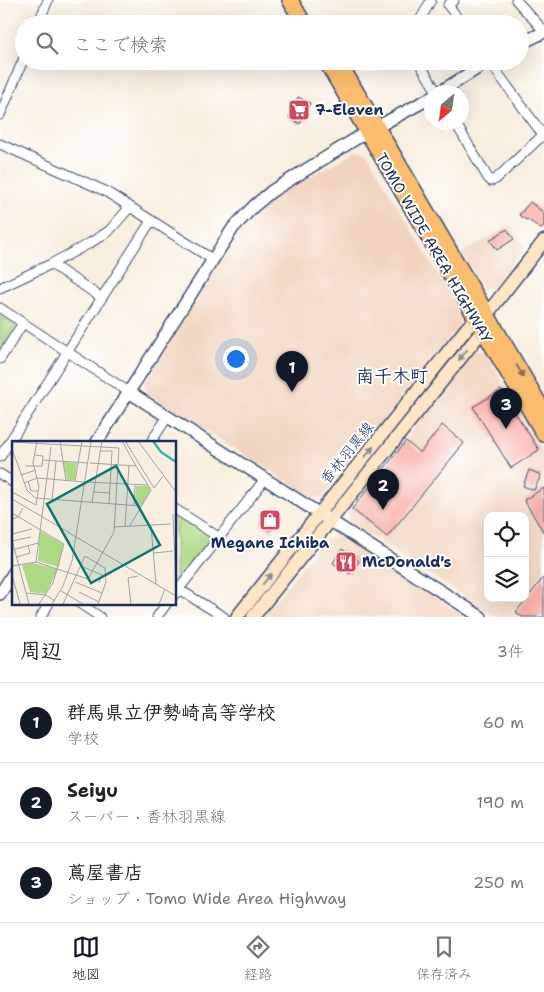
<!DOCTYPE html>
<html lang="ja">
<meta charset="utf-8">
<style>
:root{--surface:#fff;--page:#f6f6f6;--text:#222;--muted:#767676;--line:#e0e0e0;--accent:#111827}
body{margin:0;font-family:"Shantell Sans","Klee One",sans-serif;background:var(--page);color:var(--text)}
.controls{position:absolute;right:15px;bottom:15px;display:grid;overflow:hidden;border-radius:10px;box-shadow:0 5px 20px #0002}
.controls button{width:45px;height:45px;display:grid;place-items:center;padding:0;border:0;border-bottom:1px solid var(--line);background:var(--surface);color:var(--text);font:25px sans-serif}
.compass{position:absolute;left:424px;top:85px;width:45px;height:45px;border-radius:50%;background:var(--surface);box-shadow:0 5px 20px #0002;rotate:209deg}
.you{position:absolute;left:235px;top:358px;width:18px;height:18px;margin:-12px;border:4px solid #fff;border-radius:50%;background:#1a73e8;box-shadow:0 0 0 8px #1a73e833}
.badge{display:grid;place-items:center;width:32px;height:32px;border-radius:50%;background:var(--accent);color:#fff;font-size:16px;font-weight:700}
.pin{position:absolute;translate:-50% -41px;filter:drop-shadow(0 1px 2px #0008)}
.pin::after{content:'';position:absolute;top:26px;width:18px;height:15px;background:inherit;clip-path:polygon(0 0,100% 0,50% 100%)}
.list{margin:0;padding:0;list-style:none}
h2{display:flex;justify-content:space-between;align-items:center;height:65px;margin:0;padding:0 20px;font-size:21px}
h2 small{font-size:16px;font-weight:400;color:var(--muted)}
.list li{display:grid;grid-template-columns:32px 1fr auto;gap:15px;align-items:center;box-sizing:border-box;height:80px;padding:0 20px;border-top:1px solid var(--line)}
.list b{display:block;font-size:19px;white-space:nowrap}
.list p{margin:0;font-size:16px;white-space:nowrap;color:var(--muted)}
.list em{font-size:16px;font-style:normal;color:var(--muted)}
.icon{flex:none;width:28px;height:28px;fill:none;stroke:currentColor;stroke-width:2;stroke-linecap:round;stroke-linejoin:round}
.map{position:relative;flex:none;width:544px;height:617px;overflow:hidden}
.search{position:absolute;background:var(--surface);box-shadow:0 5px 20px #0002;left:15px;right:15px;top:15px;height:55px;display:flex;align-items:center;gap:12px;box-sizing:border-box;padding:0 18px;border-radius:28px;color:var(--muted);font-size:19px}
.sheet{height:305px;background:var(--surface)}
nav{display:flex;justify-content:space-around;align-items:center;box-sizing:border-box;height:70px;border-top:1px solid var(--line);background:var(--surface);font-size:14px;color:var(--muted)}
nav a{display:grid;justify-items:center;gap:2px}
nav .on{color:var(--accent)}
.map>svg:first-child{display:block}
.built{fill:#f2d4be;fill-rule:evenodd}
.green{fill:#add985;stroke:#648472}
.building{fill:#f79f96}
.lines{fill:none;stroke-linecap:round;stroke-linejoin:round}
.minor-casing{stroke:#3c4c72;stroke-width:11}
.tertiary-casing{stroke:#3c4c72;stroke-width:14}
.secondary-casing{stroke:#3c4c72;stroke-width:15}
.trunk-casing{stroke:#3c4c72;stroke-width:18}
.minor{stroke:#fff;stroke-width:9}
.tertiary{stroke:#fff;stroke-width:11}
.secondary{stroke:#fde5c5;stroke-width:12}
.trunk{stroke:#fbbd6e;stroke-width:15}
.oneway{fill:#8c8a92}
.oneway2{fill:#806f65}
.labels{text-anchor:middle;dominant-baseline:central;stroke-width:4;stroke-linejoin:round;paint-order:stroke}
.poi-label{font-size:15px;font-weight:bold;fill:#1b2f5e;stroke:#fff;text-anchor:start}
.street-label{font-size:15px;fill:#1b2f5e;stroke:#fff}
.quarter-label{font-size:18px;font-weight:bold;fill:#1b2f5e;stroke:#fff}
.inset-river{fill:none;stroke:#3fafb8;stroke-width:2.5}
.inset-road{fill:none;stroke:#a0a2ad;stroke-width:1}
.view{fill:#0f766e;fill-opacity:0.15;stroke:#0f766e;stroke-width:2.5}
.inset-edge{fill:none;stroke:#1b2f5e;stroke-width:2.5}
</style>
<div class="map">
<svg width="544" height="617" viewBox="0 0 544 617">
<rect width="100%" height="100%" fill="#fff"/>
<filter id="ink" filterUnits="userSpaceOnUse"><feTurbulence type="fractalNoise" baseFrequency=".02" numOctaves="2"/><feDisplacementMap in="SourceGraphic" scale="10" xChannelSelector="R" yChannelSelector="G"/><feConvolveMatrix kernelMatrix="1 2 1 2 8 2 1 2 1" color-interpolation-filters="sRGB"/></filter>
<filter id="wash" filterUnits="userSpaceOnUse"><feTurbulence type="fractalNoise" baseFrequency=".0096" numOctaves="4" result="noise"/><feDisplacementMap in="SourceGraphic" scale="20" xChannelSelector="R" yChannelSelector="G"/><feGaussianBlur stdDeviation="1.12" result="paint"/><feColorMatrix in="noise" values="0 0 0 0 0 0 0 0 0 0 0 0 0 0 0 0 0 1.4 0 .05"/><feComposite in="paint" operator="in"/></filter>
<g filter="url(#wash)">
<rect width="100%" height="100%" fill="#f9efe1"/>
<path class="built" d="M 356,151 L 367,153 L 461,314 L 459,326 L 323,497 L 313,498 L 148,394 L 144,383 L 237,234 L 277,195 Z
M 511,224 L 525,249 L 494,288 L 481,288 L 462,253 Z
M 473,352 L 485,352 L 544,453 L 544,617 L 496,617 L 396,553 L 388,545 L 385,545 L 348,521 L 348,512 ZM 488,516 L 525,516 L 525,598 L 488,598 Z
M 338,536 L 374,557 L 375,560 L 385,564 L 465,617 L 262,617 L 324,539 Z"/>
<path class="green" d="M 0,315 L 16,326 L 0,351 Z
M 175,513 L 212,537 L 212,540 L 180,581 L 175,581 Z"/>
<g id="blocks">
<path class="building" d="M 298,97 L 310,103 L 300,124 L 289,118 Z
M 530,202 L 544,213 L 544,225 L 541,229 L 527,219 L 526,220 L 519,215 Z
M 507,229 L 514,239 L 497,250 L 490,240 Z
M 501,390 L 539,450 L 511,468 L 473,407 Z
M 442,425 L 464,443 L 387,537 L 352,509 L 406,441 L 420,453 Z
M 529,470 L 541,475 L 534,490 L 523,486 Z
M 544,488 L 544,533 L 524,500 Z
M 269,510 L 280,517 L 271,530 L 261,523 Z
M 342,549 L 359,561 L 350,574 L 333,563 Z
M 544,577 L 544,617 L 522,617 L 516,612 Z"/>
</g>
</g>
<g filter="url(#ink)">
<use href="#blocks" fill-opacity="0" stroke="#3c4c72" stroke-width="1"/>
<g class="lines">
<g class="minor-casing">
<path id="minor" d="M 454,0 L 448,5 L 462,24
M 516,0 L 544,31
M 38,24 L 48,0
M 418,24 L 431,0
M 418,61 L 437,92
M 489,61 L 543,135
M 0,115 L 24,58
M 455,122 L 488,178 L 491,181 L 496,179 L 544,134
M 0,144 L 105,191 L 212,259
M 51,264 L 102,298
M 0,288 L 51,264 L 90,243 L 109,231 L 130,207
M 0,308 L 129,392
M 0,359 L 23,323
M 151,442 L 168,416
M 0,457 L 151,221
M 0,474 L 14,483
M 175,509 L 220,538
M 175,587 L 224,617
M 175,594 L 265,479
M 79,603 L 100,617
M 41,617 L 49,603
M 157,617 L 167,603"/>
</g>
<g class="tertiary-casing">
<path id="tertiary" d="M 520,44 L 544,32
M 440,92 L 489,61
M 129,392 L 481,617
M 97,442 L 233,228 L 254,206 L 272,191 L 357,138 L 432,97
M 0,594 L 14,572"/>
</g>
<g class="secondary-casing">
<path id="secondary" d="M 237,617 L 466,329 L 476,318 L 485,314
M 253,617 L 483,330 L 487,314 L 544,241"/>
</g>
<g class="trunk-casing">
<path id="trunk" d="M 290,0 L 304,24
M 326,61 L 544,434
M 338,61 L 544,412"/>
</g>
<use href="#minor" class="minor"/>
<use href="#tertiary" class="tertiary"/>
<use href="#secondary" class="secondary"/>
<use href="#trunk" class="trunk"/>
</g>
<defs><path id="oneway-solid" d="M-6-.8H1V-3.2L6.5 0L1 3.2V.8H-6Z" transform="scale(1.25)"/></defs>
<g class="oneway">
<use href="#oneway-solid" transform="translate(463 355) rotate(129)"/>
<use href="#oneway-solid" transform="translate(369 452) rotate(-51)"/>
<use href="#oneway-solid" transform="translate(267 579) rotate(-51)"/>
</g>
<use class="oneway2" href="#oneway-solid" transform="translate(520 371) rotate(60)"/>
</g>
<defs>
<g id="supermarket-square" transform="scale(1.125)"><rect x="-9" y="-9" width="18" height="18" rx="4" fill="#d1495b" stroke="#fff"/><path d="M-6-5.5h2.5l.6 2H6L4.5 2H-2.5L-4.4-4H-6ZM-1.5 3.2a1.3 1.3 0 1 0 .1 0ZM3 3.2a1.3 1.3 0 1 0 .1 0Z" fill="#fff"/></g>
<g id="shop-square" transform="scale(1.125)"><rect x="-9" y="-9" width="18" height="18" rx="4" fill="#d1495b" stroke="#fff"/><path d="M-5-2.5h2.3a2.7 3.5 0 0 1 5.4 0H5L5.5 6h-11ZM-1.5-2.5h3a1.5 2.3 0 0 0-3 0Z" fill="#fff"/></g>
<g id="restaurant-square" transform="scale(1.125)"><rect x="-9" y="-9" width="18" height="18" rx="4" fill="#d1495b" stroke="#fff"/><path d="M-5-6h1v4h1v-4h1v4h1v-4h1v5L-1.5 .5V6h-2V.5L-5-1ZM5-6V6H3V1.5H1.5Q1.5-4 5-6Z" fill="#fff"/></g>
</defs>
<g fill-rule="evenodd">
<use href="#supermarket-square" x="299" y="110"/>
<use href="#shop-square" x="270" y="520"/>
<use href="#restaurant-square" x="346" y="562"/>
</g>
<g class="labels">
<g class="poi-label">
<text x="315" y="110">7-Eleven</text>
<text x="270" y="543" text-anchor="middle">Megane Ichiba</text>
<text x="362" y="562">McDonald's</text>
</g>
<g class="street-label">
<text transform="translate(434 248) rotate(60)">TOMO WIDE AREA HIGHWAY</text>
<text transform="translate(347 453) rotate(-51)">香林羽黒線</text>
</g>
<g class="quarter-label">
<text x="392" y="376">南千木町</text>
</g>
</g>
<g transform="translate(12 441)">
<rect width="164" height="164" fill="#f9efe1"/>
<path d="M 51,21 L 65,22 L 63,39 L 55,39 ZM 124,45 L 136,45 L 139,50 L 130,64 L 123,63 ZM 28,90 L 51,103 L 47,126 L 26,120 ZM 20,122 L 46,128 L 34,153 L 18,151 L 10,124 Z" fill="#add985"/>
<path class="inset-river" d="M 141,0 L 149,11 L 164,21"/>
<path class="inset-road" d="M 48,0 L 54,40M 110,0 L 124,25M 113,0 L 142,47 L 151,35M 126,0 L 164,51M 0,1 L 107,7 L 102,91 L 76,138 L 24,121 L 0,125M 0,8 L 15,49 L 23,57 L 129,65M 89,10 L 100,10 L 97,63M 31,19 L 76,22M 78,22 L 124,25 L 139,49 L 117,86M 13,25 L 30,25 L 31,15 L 23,14M 9,34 L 24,29M 16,40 L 19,50 L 26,50M 63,40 L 70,0M 74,41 L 136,44M 12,42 L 25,37 L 73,41M 0,51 L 24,64 L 27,45 L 21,22 L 25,0M 82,51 L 98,52M 0,58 L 164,155M 40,59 L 44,20M 80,61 L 90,0M 122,64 L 123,44M 0,72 L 52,103 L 41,142 L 27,163M 161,73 L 164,145M 0,78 L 6,76 L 11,67M 139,85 L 144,143M 102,86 L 159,83M 113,86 L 117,24M 0,93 L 20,88M 0,99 L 17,163M 0,100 L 19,96M 0,109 L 26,102M 142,112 L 161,110M 5,116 L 18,112 L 16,104M 24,121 L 39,6M 69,125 L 90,134 L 87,142M 0,134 L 8,163M 63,141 L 90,152M 49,150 L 71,163M 67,151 L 87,161M 14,152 L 34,154 L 43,160M 40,163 L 51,145 L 60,120 L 79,0M 51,163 L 73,115 L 93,127 L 94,141 L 86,163M 119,163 L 116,137 L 126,135M 147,163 L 153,148"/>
<path class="view" d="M 104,25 L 148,104 L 79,142 L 35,63 Z"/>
<rect width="164" height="164" class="inset-edge"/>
</g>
</svg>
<div class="controls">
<button><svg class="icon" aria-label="locate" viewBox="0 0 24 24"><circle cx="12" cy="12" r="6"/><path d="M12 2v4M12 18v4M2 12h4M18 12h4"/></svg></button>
<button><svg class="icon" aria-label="layers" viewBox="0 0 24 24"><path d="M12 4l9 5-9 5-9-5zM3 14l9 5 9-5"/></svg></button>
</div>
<svg class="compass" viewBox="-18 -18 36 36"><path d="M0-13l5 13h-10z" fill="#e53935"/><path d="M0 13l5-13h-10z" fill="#767676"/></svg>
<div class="you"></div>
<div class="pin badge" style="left:292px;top:392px">1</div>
<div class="pin badge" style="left:383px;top:510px">2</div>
<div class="pin badge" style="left:506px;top:429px">3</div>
<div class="search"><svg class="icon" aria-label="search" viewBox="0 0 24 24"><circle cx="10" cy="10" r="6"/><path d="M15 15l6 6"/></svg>ここで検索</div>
</div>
<section class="sheet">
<h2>周辺<small>3件</small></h2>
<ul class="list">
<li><span class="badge">1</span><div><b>群馬県立伊勢崎高等学校</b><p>学校</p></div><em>60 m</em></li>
<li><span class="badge">2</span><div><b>Seiyu</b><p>スーパー · 香林羽黒線</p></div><em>190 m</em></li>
<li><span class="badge">3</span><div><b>蔦屋書店</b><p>ショップ · Tomo Wide Area Highway</p></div><em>250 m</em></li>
</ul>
</section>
<nav>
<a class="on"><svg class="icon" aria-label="map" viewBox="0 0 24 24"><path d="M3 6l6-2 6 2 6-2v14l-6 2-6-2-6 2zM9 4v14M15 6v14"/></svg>地図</a>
<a><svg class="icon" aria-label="directions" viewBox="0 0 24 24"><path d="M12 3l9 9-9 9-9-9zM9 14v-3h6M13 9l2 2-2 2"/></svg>経路</a>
<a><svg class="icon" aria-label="saved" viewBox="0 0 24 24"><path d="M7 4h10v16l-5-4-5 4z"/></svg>保存済み</a>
</nav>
